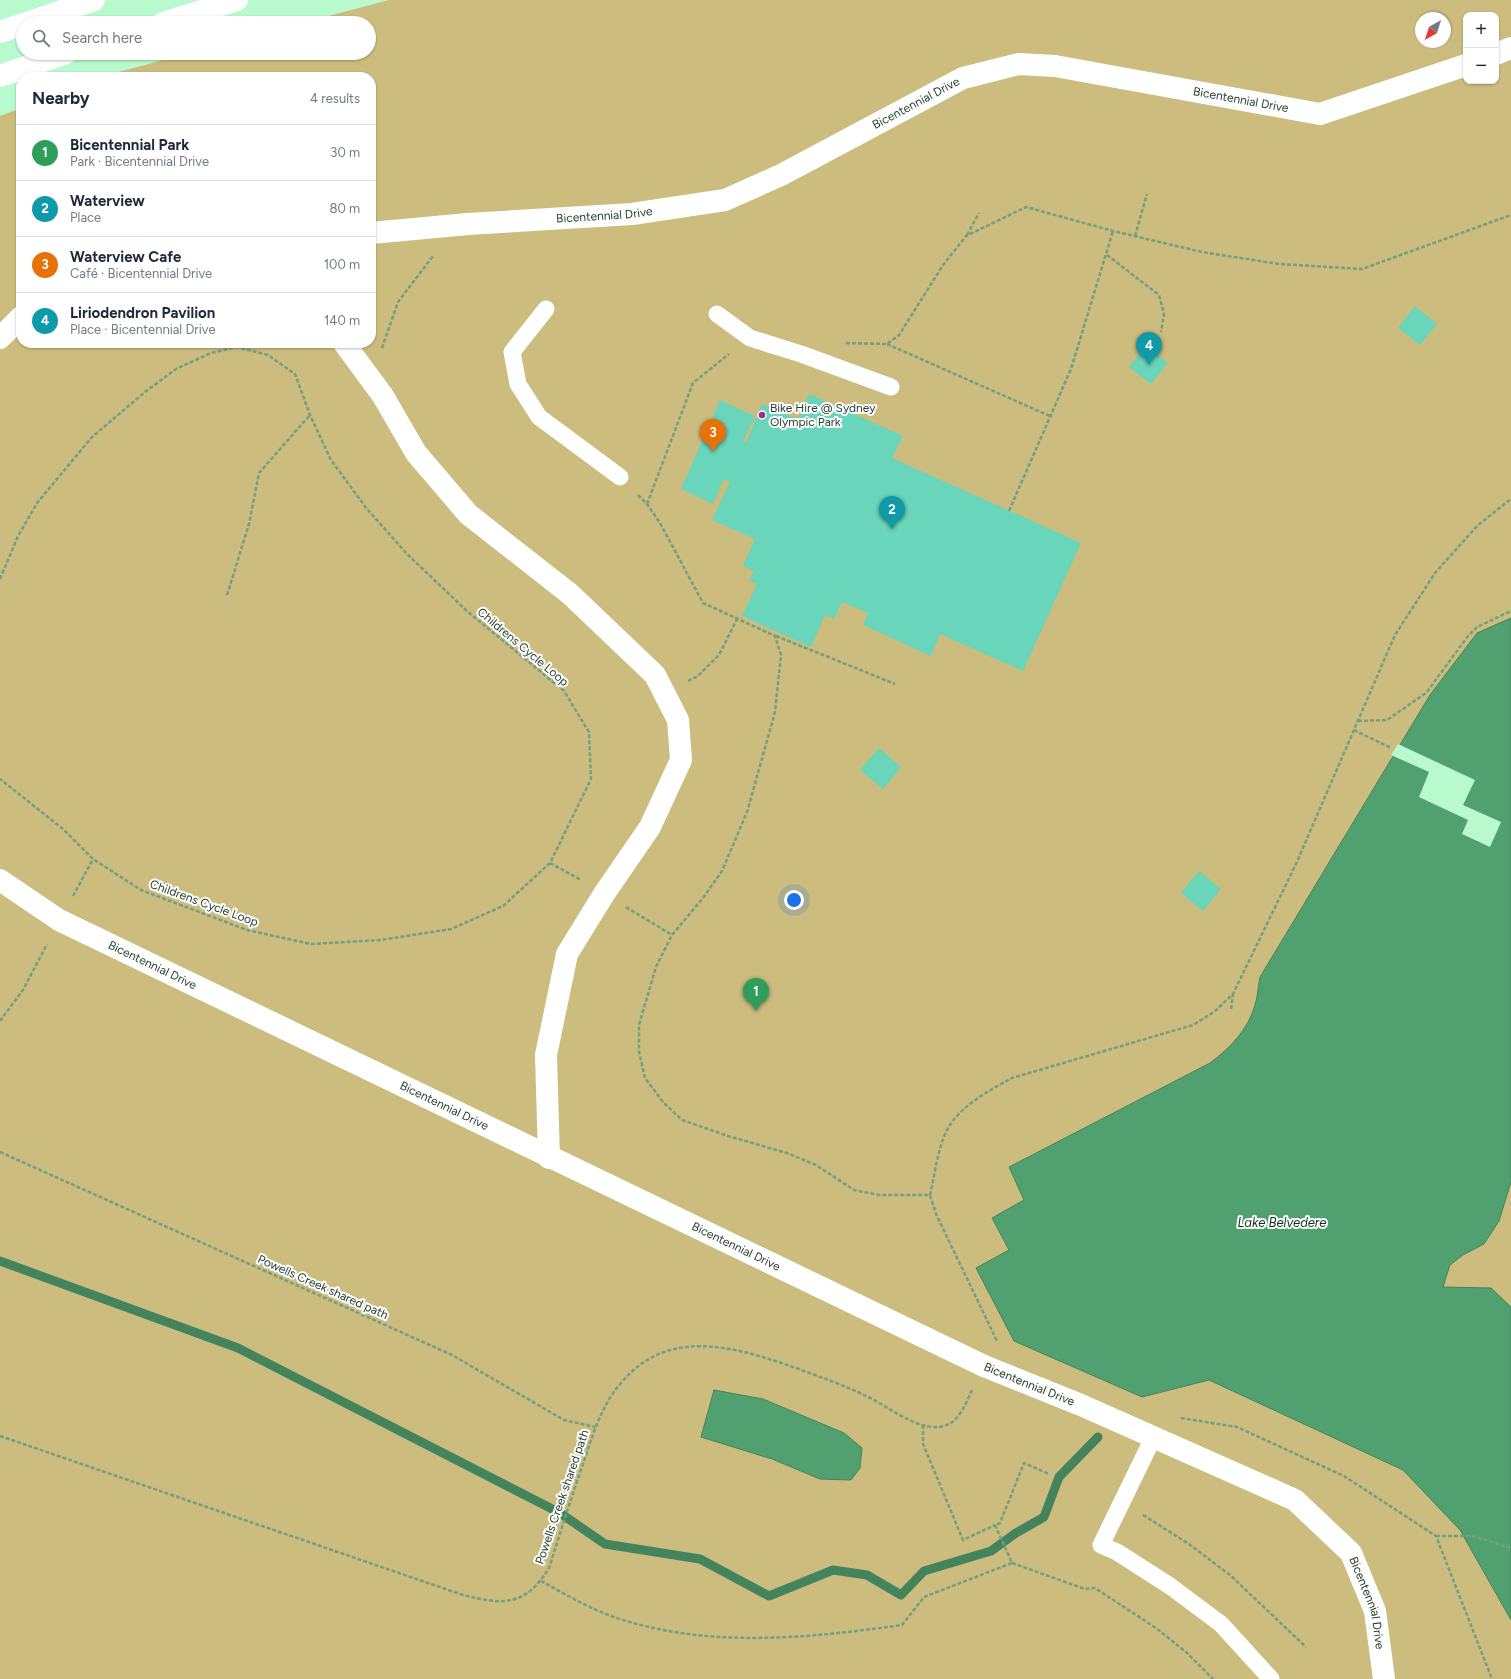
<!DOCTYPE html>
<meta charset="utf-8">
<style>
:root{--surface:#fff;--page:#f2f2f3;--text:#1f2937;--muted:#747a83;--line:#e0e1e3;--accent:#0b8043}
body{margin:0;font-family:Figtree,sans-serif;background:var(--page);color:var(--text)}
.controls{position:absolute;right:12px;top:12px;display:grid;overflow:hidden;border-radius:8px;box-shadow:0 1px 3px #0004}
.controls button{width:36px;height:36px;display:grid;place-items:center;padding:0;border:0;border-bottom:1px solid var(--line);background:var(--surface);color:var(--text);font:20px sans-serif}
.compass{position:absolute;left:1415px;top:12px;width:36px;height:36px;border-radius:50%;background:var(--surface);box-shadow:0 1px 3px #0004;rotate:219deg}
.you{position:absolute;left:794px;top:900px;width:14px;height:14px;margin:-10px;border:3px solid #fff;border-radius:50%;background:#1a73e8;box-shadow:0 0 0 6px #1a73e833}
.badge{display:grid;place-items:center;width:26px;height:26px;border-radius:50%;background:var(--accent);color:#fff;font-size:13px;font-weight:700}
.pin{position:absolute;translate:-50% -33px;filter:drop-shadow(0 1px 2px #0008)}
.pin::after{content:'';position:absolute;top:21px;width:14px;height:12px;background:inherit;clip-path:polygon(0 0,100% 0,50% 100%)}
.list{margin:0;padding:0;list-style:none}
h2{display:flex;justify-content:space-between;align-items:center;height:52px;margin:0;padding:0 16px;font-size:17px}
h2 small{font-size:13px;font-weight:400;color:var(--muted)}
.list li{display:grid;grid-template-columns:26px 1fr auto;gap:12px;align-items:center;box-sizing:border-box;height:56px;padding:0 16px;border-top:1px solid var(--line)}
.list b{display:block;font-size:15px;white-space:nowrap}
.list p{margin:0;font-size:13px;white-space:nowrap;color:var(--muted)}
.list em{font-size:13px;font-style:normal;color:var(--muted)}
.icon{flex:none;width:22px;height:22px;fill:none;stroke:currentColor;stroke-width:2;stroke-linecap:round;stroke-linejoin:round}
.map{position:relative;flex:none;width:1511px;height:1679px;overflow:hidden}
.search{position:absolute;background:var(--surface);box-shadow:0 1px 3px #0004;left:16px;top:16px;width:360px;height:44px;display:flex;align-items:center;gap:10px;box-sizing:border-box;padding:0 14px;border-radius:22px;color:var(--muted);font-size:15px}
.panel{position:absolute;background:var(--surface);box-shadow:0 1px 3px #0004;left:16px;top:72px;width:360px;height:276px;border-radius:16px}
.map>svg:first-child{display:block}
.green{fill:#ccbc7d;fill-rule:evenodd}
.water{fill:#51a170;stroke:#44845c}
.pier{fill:#b9f9ce}
.lines{fill:none;stroke-linecap:round;stroke-linejoin:round}
.stream{stroke:#44845c;stroke-width:9}
.building{fill:#69d5ba}
.path{stroke:#73a082;stroke-width:2.5;stroke-dasharray:4 2;stroke-linecap:butt}
.service{stroke:#fff;stroke-width:17}
.minor{stroke:#fff;stroke-width:22}
.trunk{stroke:#fff;stroke-width:22}
.poi-dot{fill:#9d2d8b;stroke:#fff;stroke-width:1.5}
.labels{text-anchor:middle;dominant-baseline:central;stroke-width:4;stroke-linejoin:round;paint-order:stroke}
.street-label{font-size:12px;fill:#263f2f;stroke:#fff}
.poi-label{font-size:12px;fill:#263f2f;stroke:#fff;text-anchor:start}
.water-label{font-size:13px;font-style:italic;fill:#0e311d;stroke:#fff}
</style>
<div class="map">
<svg width="1511" height="1679" viewBox="0 0 1511 1679">
<rect width="100%" height="100%" fill="#b9f9ce"/>
<path class="green" d="M 389,0 L 1511,0 L 1511,1679 L 0,1679 L 0,116 L 21,108 L 21,343 L 371,343 L 371,77 L 100,77 L 189,53 L 369,53 L 369,23 L 302,23 ZM 1466,15 L 1496,15 L 1496,81 L 1466,81 ZM 1421,18 L 1445,18 L 1445,42 L 1421,42 Z"/>
<path class="water" d="M 1511,618 L 1511,1182 L 1499,1221 L 1484,1244 L 1463,1255 L 1450,1265 L 1443,1287 L 1491,1288 L 1511,1307 L 1511,1620 L 1460,1530 L 1403,1470 L 1209,1380 L 1142,1397 L 1014,1341 L 976,1268 L 1009,1250 L 992,1218 L 1024,1200 L 1009,1167 L 1210,1063 C 1230,1048 1248,1030 1255,1005 C 1258,996 1258,986 1260,977 L 1430,695 L 1477,633 Z
M 714,1390 L 763,1399 L 844,1433 L 862,1448 L 860,1468 L 851,1480 L 820,1479 L 772,1459 L 701,1437 Z"/>
<path class="pier" d="M 1398,744 L 1475,780 L 1463,805 L 1501,822 L 1490,847 L 1462,834 L 1468,820 L 1419,797 L 1429,772 L 1391,755 Z"/>
<g class="lines">
<path class="stream" d="M 0,1261 L 238,1348 L 560,1513 L 605,1544 L 700,1559 L 769,1596 L 833,1570 L 867,1575 L 901,1595 L 924,1571 L 991,1551 L 1016,1533 L 1044,1517 L 1059,1477 L 1098,1437"/>
</g>
<path class="building" d="M 1415,306 L 1437,324 L 1420,345 L 1398,328 Z
M 1146,346 L 1168,363 L 1151,384 L 1129,367 Z
M 809,394 L 903,436 L 892,458 L 1081,543 L 1023,671 L 940,634 L 931,656 L 863,625 L 868,613 L 842,602 L 834,619 L 825,615 L 811,647 L 742,616 L 757,584 L 749,580 L 754,571 L 743,566 L 755,539 L 712,520 L 730,482 L 724,479 L 713,504 L 681,489 L 720,400 L 755,416 L 743,441 L 746,443 L 762,404 L 798,419 Z
M 879,748 L 901,767 L 883,789 L 860,770 Z
M 1199,871 L 1221,889 L 1203,911 L 1181,893 Z"/>
<g class="lines">
<path class="path" d="M 967,235 L 979,213
M 1135,236 L 1147,194
M 1107,255 L 1159,295 L 1164,314 L 1161,332
M 846,343 L 887,344 L 899,335 L 943,265 L 966,236 L 1026,207 L 1113,231 L 1202,252 L 1279,264 L 1362,269 L 1511,215
M 887,344 L 1052,417
M 382,348 L 398,302 L 433,256
M 638,495 L 647,504 L 660,523 L 703,603 L 775,636 L 781,655 L 775,712 L 747,812 L 722,871 L 703,898 L 672,935 L 656,967 L 639,1025 L 639,1052 L 645,1078 L 663,1102 L 682,1120 L 728,1136 L 787,1153 L 816,1165 L 854,1190 L 879,1195 L 930,1195 L 936,1214 L 997,1341
M 647,504 L 693,383 L 729,354
M 1009,511 L 1071,369 L 1113,231
M 0,579 L 18,536 L 37,503 L 92,437 L 145,392 L 176,369 L 211,353 L 237,347 L 268,355 L 295,374 L 310,415 L 331,460 L 367,509 L 408,555 L 468,612 L 564,691 L 589,732 L 591,779 L 550,863 L 503,906 L 451,929 L 381,940 L 311,944 L 247,930 L 141,890 L 93,859 L 63,829 L 0,779
M 227,595 L 249,524 L 259,473 L 310,415
M 776,636 L 895,684
M 688,681 L 698,676 L 719,655 L 737,619
M 1358,721 L 1387,720 L 1426,693 L 1468,636 L 1477,627 L 1511,611
M 1354,730 L 1391,748
M 550,863 L 581,880
M 73,896 L 93,859
M 626,907 L 672,935
M 1231,1009 L 1233,995
M 0,1021 L 23,990 L 47,944
M 0,1152 L 452,1355 L 564,1420 L 595,1427
M 930,1195 C 935,1174 937,1152 946,1132 C 958,1107 988,1091 1012,1078 L 1193,1025 L 1214,1012 L 1233,994 L 1296,864 L 1395,635 L 1435,573 L 1478,525 L 1511,499
M 1181,1418 L 1237,1427 L 1344,1476 L 1436,1536 L 1492,1679
M 923,1425 L 923,1444 L 963,1540 L 995,1525
M 0,1436 L 463,1595 C 503,1605 525,1607 549,1568 C 560,1534 570,1501 582,1467 C 592,1438 600,1407 621,1383 C 668,1326 736,1347 796,1368 C 820,1377 844,1385 866,1396 C 889,1406 923,1437 949,1424 C 960,1419 967,1401 972,1390
M 1143,1515 L 1189,1544 L 1230,1575 L 1306,1647
M 1436,1536 L 1472,1536 L 1511,1548
M 1012,1563 L 1085,1589 L 1095,1588 L 1156,1628 L 1186,1652 L 1213,1679
M 541,1581 C 567,1595 593,1611 623,1620 C 713,1648 810,1638 902,1625 L 924,1597 L 1012,1563 L 995,1525 L 1000,1523 L 1024,1463 L 1049,1474"/>
<path class="service" d="M 546,309 L 512,352 L 518,384 L 539,417 L 620,477
M 717,314 L 750,338 L 801,354 L 891,387
M 1153,1438 L 1101,1545 L 1117,1552 L 1170,1586 L 1221,1624 L 1271,1679"/>
<g class="minor">
<path d="M 1496,54 L 1511,48"/>
<path id="s1" d="M 371,233 L 468,224 L 632,214 L 725,200 L 781,175 L 963,78 L 1019,64 L 1055,66 L 1320,114 L 1466,65"/>
<path d="M 0,338 L 21,317"/>
<path d="M 344,343 L 383,396 L 416,453 L 468,514 L 570,594 L 655,675 L 678,720 L 681,760 L 650,827 L 604,894 L 567,954 L 546,1055 L 549,1158"/>
<path id="s2" d="M 0,880 L 59,920 L 984,1366 L 1081,1405 L 1295,1500 L 1351,1553 L 1375,1611 L 1384,1679"/>
</g>
<path class="trunk" d="M 27,23 L 94,0
M 163,23 L 237,0
M 0,32 L 23,24
M 0,76 L 66,53"/>
</g>
<circle class="poi-dot" cx="762" cy="415" r="4"/>
<g class="labels">
<g class="street-label">
<text stroke="none"><textPath href="#s1" startOffset="906">Bicentennial Drive</textPath></text>
<text stroke="none"><textPath href="#s1" startOffset="570">Bicentennial Drive</textPath></text>
<text stroke="none"><textPath href="#s1" startOffset="234">Bicentennial Drive</textPath></text>
<text transform="translate(523 647) rotate(40)">Childrens Cycle Loop</text>
<text transform="translate(204 903) rotate(20)">Childrens Cycle Loop</text>
<text stroke="none"><textPath href="#s2" startOffset="175">Bicentennial Drive</textPath></text>
<text stroke="none"><textPath href="#s2" startOffset="499">Bicentennial Drive</textPath></text>
<text stroke="none"><textPath href="#s2" startOffset="823">Bicentennial Drive</textPath></text>
<text transform="translate(323 1287) rotate(24)">Powells Creek shared path</text>
<text stroke="none"><textPath href="#s2" startOffset="1147">Bicentennial Drive</textPath></text>
<text transform="translate(562 1497) rotate(-71)">Powells Creek shared path</text>
<text stroke="none"><textPath href="#s2" startOffset="1567">Bicentennial Drive</textPath></text>
</g>
<g class="poi-label">
<text x="770" y="408">Bike Hire @ Sydney<tspan x="770" dy="14">Olympic Park</tspan></text>
</g>
<g class="water-label">
<text x="1282" y="1222">Lake Belvedere</text>
</g>
</g>
</svg>
<div class="controls">
<button>+</button>
<button>−</button>
</div>
<svg class="compass" viewBox="-18 -18 36 36"><path d="M0-13l5 13h-10z" fill="#e53935"/><path d="M0 13l5-13h-10z" fill="#747a83"/></svg>
<div class="you"></div>
<div class="pin badge" style="left:756px;top:1011px;background:#2e9e5b">1</div>
<div class="pin badge" style="left:892px;top:529px;background:#0f9aa8">2</div>
<div class="pin badge" style="left:713px;top:452px;background:#e8710a">3</div>
<div class="pin badge" style="left:1149px;top:365px;background:#0f9aa8">4</div>
<div class="search"><svg class="icon" aria-label="search" viewBox="0 0 24 24"><circle cx="10" cy="10" r="6"/><path d="M15 15l6 6"/></svg>Search here</div>
<section class="panel">
<h2>Nearby<small>4 results</small></h2>
<ul class="list">
<li><span class="badge" style="background:#2e9e5b">1</span><div><b>Bicentennial Park</b><p>Park · Bicentennial Drive</p></div><em>30 m</em></li>
<li><span class="badge" style="background:#0f9aa8">2</span><div><b>Waterview</b><p>Place</p></div><em>80 m</em></li>
<li><span class="badge" style="background:#e8710a">3</span><div><b>Waterview Cafe</b><p>Café · Bicentennial Drive</p></div><em>100 m</em></li>
<li><span class="badge" style="background:#0f9aa8">4</span><div><b>Liriodendron Pavilion</b><p>Place · Bicentennial Drive</p></div><em>140 m</em></li>
</ul>
</section>
</div>
